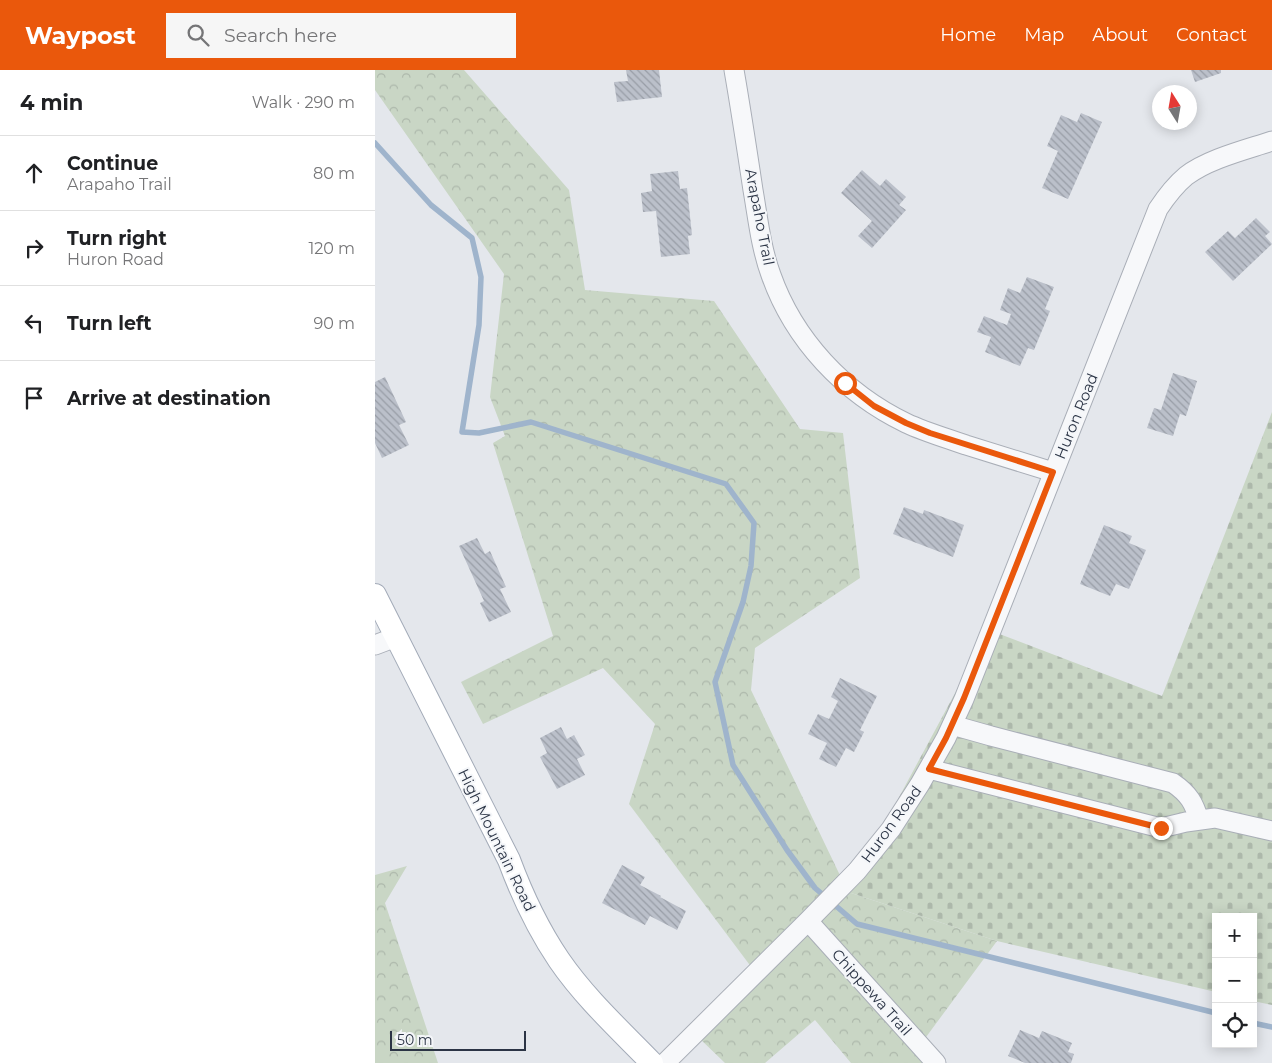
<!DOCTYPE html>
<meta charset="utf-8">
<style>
:root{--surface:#fff;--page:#f6f6f6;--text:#202124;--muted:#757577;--line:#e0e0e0;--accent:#ea580c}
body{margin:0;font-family:Montserrat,sans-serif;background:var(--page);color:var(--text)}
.controls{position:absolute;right:15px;bottom:15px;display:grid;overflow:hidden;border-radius:0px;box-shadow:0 2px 12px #0003}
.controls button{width:45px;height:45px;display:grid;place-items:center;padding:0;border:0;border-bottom:1px solid var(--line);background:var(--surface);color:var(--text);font:25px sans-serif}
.compass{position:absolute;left:777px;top:15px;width:45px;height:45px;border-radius:50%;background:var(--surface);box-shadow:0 2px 12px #0003;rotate:349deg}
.scale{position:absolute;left:15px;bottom:12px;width:136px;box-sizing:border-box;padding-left:5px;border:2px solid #2b3445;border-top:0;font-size:14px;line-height:18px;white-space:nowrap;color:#2b3445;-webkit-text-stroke:4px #f4f6f9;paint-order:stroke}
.stop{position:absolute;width:15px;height:15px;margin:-11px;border:4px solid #ea580c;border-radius:50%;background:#fff}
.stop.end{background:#ea580c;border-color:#fff;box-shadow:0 1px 5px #0008}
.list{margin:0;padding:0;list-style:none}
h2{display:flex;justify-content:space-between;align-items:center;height:65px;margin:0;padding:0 20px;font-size:21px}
h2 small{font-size:16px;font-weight:400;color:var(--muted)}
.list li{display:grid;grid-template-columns:32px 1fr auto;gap:15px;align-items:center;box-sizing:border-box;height:75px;padding:0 20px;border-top:1px solid var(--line)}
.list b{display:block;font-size:19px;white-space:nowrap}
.list p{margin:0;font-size:16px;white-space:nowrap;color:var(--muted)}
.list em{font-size:16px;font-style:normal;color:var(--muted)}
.icon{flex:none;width:28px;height:28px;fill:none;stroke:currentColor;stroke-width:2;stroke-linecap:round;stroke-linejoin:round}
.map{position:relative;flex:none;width:897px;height:993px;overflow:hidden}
header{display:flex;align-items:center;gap:30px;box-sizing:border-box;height:70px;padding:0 25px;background:var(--accent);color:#fff}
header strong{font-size:24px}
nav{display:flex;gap:28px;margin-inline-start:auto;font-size:18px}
.search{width:350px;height:45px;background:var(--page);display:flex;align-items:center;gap:12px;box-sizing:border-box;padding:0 18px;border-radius:0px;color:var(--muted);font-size:19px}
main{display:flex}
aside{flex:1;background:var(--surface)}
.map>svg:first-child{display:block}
.forest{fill:url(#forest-crowns)}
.cemetery{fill:url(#cemetery-stones)}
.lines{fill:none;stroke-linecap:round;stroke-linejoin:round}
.stream{stroke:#9fb4cc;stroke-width:5.5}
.building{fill:url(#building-back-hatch)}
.minor-casing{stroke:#a9aeb7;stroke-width:21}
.major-casing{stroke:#a3abb8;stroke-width:24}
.minor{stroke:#f7f8fa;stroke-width:19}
.major{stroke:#fff;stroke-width:22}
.route{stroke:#ea580c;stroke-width:6}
.labels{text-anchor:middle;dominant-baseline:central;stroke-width:4;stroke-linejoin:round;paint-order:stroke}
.street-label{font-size:15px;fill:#2b3445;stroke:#f4f6f9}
</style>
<header>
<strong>Waypost</strong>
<div class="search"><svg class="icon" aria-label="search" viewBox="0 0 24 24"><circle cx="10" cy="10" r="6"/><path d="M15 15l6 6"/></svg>Search here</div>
<nav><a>Home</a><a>Map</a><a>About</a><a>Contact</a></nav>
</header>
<main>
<aside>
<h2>4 min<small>Walk · 290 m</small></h2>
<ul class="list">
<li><svg class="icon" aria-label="ahead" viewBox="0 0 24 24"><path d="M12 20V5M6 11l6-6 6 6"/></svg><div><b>Continue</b><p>Arapaho Trail</p></div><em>80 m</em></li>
<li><svg class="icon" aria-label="right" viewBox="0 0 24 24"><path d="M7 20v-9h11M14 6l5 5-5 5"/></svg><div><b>Turn right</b><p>Huron Road</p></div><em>120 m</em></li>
<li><svg class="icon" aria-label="left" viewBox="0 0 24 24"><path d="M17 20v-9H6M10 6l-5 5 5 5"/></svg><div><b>Turn left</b></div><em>90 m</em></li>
<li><svg class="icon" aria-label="arrive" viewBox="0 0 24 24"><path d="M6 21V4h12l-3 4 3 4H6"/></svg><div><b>Arrive at destination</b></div></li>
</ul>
</aside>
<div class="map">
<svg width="897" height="993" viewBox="0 0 897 993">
<defs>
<pattern id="forest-crowns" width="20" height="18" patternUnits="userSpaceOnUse" patternTransform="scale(1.25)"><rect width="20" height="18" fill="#c9d6c5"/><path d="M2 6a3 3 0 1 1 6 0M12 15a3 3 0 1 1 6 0" fill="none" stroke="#adb8ab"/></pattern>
<pattern id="cemetery-stones" width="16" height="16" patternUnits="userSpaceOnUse" patternTransform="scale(1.25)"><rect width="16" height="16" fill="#c9d6c5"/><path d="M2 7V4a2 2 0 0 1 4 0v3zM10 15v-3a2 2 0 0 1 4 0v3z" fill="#adb8ab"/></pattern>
<pattern id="building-back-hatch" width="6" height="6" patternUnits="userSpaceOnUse" patternTransform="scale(1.25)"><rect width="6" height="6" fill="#bbc0ca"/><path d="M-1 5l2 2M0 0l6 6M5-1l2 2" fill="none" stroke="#989da6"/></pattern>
</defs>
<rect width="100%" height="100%" fill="#e4e7ec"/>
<path class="forest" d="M 0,0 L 89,0 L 194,120 L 210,220 L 339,231 L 425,359 L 468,363 L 485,508 L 380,578 L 376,620 L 473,822 L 622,871 L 540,982 L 549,993 L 476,993 L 440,950 L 390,993 L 350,993 L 322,966 L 383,906 L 254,734 L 280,654 L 228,598 L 108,654 L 86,612 L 178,566 L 118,373 L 130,366 L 115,327 L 129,204 L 0,20 Z
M 32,796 L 10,833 L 63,993 L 0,993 L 0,805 Z"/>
<path class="cemetery" d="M 897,342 L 897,935 L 878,931 L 878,847 L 841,847 L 841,922 L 622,871 L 473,822 L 614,560 L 787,626 Z"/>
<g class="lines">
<path class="stream" d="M 0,73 L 56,135 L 97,168 L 106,207 L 104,255 L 87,362 L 104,363 L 156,352 L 351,414 L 379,453 L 376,496 L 368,532 L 340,612 L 358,695 L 412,780 L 440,818 L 482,854 L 841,943
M 878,953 L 897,957"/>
</g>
<path class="building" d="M 251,0 L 284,0 L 287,27 L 242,32 L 239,12 L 253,11 Z
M 816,0 L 846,0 L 846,3 L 820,12 Z
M 706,43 L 727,52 L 693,129 L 667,118 L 683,81 L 672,76 L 686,45 L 702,52 Z
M 487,100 L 505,116 L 511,109 L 531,127 L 524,135 L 531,140 L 497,178 L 483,166 L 497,151 L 466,123 Z
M 303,101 L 305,119 L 312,118 L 317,165 L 313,166 L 315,184 L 286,187 L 281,141 L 268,142 L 266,123 L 277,121 L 275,104 Z
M 881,148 L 895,162 L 890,166 L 897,174 L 858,211 L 830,182 L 853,161 L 860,168 Z
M 652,207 L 679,217 L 670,239 L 675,241 L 659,280 L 653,278 L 645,296 L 610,282 L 616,267 L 602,262 L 609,246 L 632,255 L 636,244 L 625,240 L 633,218 L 645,223 Z
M 798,303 L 822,311 L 811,346 L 805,344 L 798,366 L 772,358 L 779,338 L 786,340 Z
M 10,307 L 31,352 L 24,355 L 34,375 L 7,388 L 0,373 L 0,312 Z
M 529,437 L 548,444 L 549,440 L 589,455 L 578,487 L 518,464 Z
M 729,455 L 757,466 L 754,473 L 771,480 L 754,519 L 741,514 L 735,526 L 705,514 Z
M 102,468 L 110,484 L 115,481 L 131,517 L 125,519 L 136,542 L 114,552 L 105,533 L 109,531 L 84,476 Z
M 465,608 L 502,626 L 485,660 L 489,662 L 479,682 L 471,678 L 461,697 L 444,689 L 452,673 L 433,664 L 443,644 L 454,649 L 463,631 L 456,627 Z
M 186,657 L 192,669 L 199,665 L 210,685 L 202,689 L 210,705 L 182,719 L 165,687 L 172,683 L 165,668 Z
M 247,795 L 270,807 L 265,815 L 286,826 L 285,827 L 311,841 L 302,860 L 275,846 L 270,855 L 227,833 Z
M 645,960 L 664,968 L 667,961 L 697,973 L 693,982 L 699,984 L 696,993 L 650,993 L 633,986 Z"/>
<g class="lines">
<g class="minor-casing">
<path id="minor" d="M 359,0 C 366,40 372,80 378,120 C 383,149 386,178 396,205 C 419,270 469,323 531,353 C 550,362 571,368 591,375 C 620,384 649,393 678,402
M 0,575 L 21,567
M 577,655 L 616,666 L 798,713 C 814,724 819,733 824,750
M 554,699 L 786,758 L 811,752 L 840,748 L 897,761
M 433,851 L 561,993
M 290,993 L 433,851 L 482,801 L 516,759 L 545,714 L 571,668 L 589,629 L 783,139 C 791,127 799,116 811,106 C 833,89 870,80 897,71"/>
</g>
<g class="major-casing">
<path id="major" d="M 0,525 L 134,790 C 147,825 163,859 184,890 C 210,928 245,960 277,993"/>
</g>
<use href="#minor" class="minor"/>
<use href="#major" class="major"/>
</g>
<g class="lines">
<path class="route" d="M 470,313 L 499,336 L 531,353 L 555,363 L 678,402 L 589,628 L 571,668 L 554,699 L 786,758"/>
</g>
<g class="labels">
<g class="street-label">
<text transform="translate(385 147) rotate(79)">Arapaho Trail</text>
<text transform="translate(701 346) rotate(-68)">Huron Road</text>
<text transform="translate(516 754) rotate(-54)">Huron Road</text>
<text transform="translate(122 770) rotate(64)">High Mountain Road</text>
<text transform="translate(497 922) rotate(48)">Chippewa Trail</text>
</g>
</g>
</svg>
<div class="controls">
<button>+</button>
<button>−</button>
<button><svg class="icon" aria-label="locate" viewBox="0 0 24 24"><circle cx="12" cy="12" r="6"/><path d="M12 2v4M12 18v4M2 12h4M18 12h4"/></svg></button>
</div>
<svg class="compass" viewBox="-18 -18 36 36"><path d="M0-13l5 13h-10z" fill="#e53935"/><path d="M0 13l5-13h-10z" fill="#757577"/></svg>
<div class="scale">50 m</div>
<div class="stop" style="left:470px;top:313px"></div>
<div class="stop end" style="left:786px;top:758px"></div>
</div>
</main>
